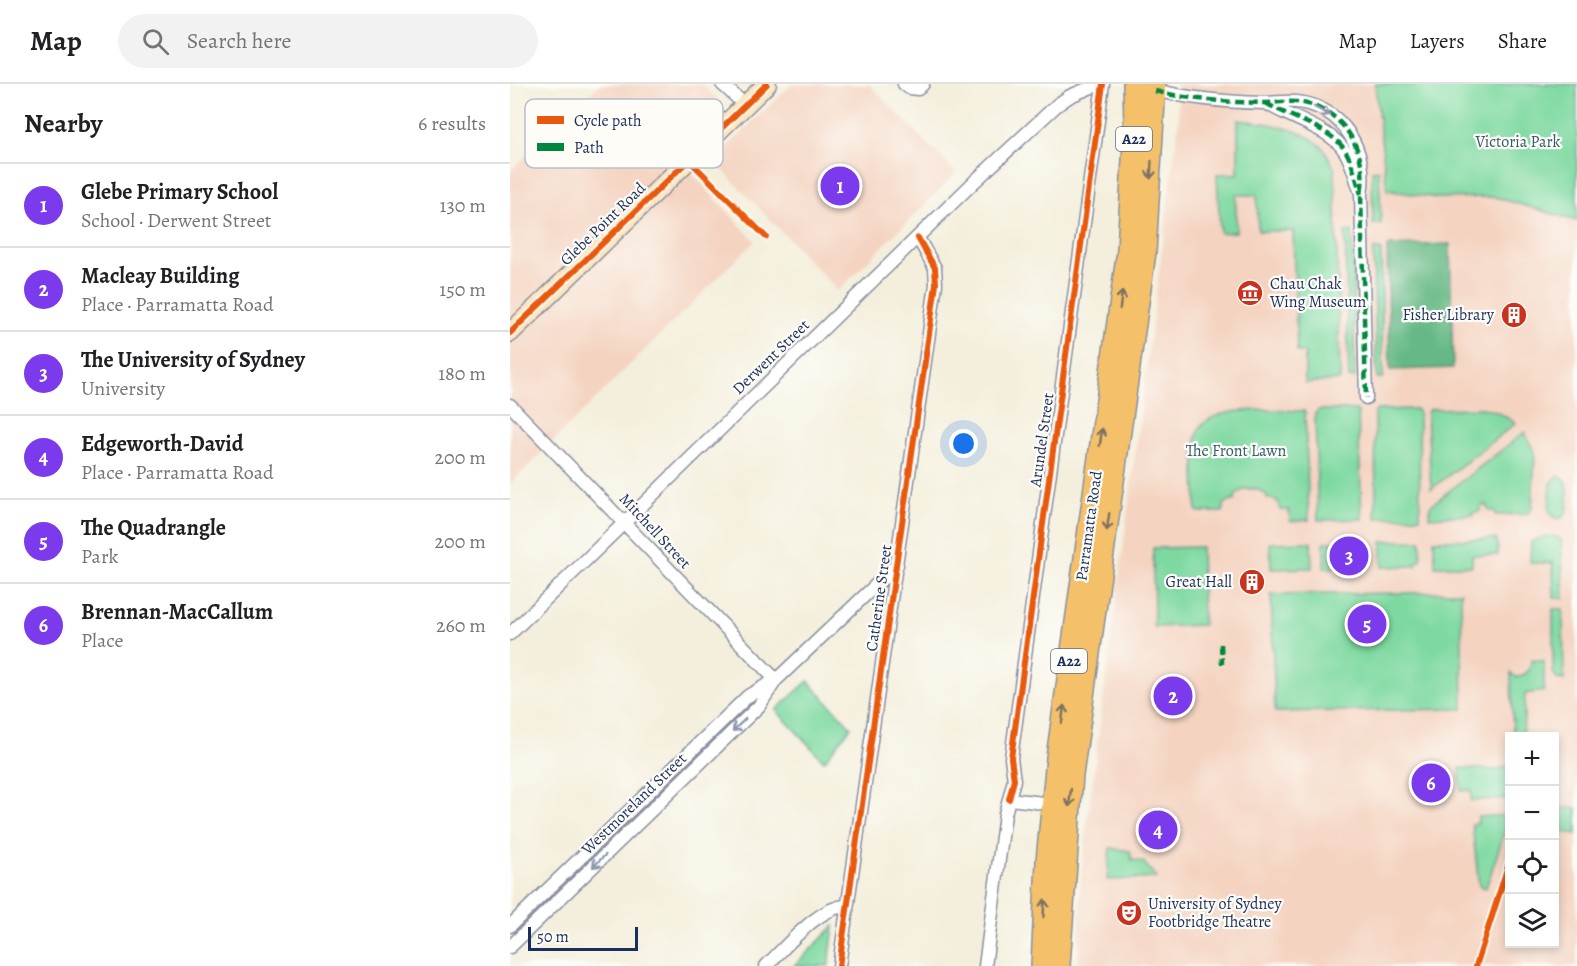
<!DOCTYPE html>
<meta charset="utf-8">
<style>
:root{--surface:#fff;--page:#f2f2f2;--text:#202124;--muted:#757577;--line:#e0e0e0;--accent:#7c3aed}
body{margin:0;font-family:Alegreya,serif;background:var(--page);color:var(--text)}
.controls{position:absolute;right:18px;bottom:18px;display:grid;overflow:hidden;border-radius:0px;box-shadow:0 3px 9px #0003}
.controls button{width:54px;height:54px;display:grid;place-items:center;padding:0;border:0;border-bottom:2px solid var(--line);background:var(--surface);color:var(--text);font:30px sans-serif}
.scale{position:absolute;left:18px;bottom:15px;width:110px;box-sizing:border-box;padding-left:6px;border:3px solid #1b2f5e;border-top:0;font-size:16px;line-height:21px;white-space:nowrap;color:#1b2f5e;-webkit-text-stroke:4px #fdfcf7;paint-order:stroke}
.you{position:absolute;left:454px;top:360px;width:21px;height:21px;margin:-15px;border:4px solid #fff;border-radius:50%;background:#1a73e8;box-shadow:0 0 0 9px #1a73e833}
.badge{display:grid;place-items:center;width:39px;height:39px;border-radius:50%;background:var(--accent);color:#fff;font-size:20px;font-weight:700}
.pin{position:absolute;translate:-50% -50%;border:3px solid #fff;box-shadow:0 2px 6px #0006}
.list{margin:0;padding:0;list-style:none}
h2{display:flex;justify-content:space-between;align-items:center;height:78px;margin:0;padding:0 24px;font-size:26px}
h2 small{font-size:20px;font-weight:400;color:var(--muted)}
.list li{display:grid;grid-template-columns:39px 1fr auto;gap:18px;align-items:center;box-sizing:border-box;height:84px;padding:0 24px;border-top:2px solid var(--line)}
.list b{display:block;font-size:22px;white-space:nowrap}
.list p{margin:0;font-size:20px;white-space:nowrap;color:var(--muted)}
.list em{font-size:20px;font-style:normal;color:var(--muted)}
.icon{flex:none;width:33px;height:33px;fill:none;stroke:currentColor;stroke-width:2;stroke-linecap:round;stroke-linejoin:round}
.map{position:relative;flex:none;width:1067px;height:882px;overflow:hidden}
header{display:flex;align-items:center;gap:36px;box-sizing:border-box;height:84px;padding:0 30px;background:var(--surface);border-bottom:2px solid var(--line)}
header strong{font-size:28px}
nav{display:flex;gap:33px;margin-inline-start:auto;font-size:21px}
.search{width:420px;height:54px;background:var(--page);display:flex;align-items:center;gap:15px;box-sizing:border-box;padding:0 21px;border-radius:33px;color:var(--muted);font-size:22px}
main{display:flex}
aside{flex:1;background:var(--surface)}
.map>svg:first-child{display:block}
.built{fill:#f4d3c0;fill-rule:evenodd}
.green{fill:#7ed9a0;stroke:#4c847f;stroke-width:1.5}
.forest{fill:#66b986;stroke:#407472;stroke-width:1.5}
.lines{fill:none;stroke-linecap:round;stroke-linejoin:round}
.minor-casing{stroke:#888f9e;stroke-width:15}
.secondary-casing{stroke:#888f9e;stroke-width:21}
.trunk-casing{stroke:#888f9e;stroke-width:24}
.minor{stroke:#fff;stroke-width:12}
.secondary{stroke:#fbe6c3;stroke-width:18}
.trunk{stroke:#f4c16a;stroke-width:21}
.quiet{stroke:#00873e;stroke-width:4.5;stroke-dasharray:9 4.5;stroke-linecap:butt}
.cycleway-casing{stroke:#fdfcf7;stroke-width:10}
.cycleway{stroke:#e8590c;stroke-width:6}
.oneway{stroke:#8d97ae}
.oneway2{stroke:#7d7163}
.labels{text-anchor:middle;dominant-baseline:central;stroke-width:4.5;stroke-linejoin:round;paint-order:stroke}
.shield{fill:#fdfcf7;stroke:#5f6c8c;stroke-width:1.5}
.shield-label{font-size:15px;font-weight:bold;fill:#1b2f5e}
.park-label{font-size:16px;fill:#345a6e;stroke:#fdfcf7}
.street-label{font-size:16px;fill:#1b2f5e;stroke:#fdfcf7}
.poi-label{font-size:16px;fill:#1b2f5e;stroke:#fdfcf7;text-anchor:start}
.key{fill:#fdfcf7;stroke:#b9bec9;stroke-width:1.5}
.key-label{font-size:16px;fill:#1b2f5e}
</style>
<header>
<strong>Map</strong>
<div class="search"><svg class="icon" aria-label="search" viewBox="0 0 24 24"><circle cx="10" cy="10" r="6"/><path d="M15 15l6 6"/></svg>Search here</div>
<nav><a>Map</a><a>Layers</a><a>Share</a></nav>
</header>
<main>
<aside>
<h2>Nearby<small>6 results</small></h2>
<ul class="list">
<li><span class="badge">1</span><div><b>Glebe Primary School</b><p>School · Derwent Street</p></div><em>130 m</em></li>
<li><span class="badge">2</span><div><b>Macleay Building</b><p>Place · Parramatta Road</p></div><em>150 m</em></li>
<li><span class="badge">3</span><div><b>The University of Sydney</b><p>University</p></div><em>180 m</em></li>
<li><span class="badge">4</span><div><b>Edgeworth-David</b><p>Place · Parramatta Road</p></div><em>200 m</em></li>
<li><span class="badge">5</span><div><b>The Quadrangle</b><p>Park</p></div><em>200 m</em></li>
<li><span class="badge">6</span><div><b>Brennan-MacCallum</b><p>Place</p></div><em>260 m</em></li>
</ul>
</aside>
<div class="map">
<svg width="1067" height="882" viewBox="0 0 1067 882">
<rect width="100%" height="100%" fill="#fdfcf7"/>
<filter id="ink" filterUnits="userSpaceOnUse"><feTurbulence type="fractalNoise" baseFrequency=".0167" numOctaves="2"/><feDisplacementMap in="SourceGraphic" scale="12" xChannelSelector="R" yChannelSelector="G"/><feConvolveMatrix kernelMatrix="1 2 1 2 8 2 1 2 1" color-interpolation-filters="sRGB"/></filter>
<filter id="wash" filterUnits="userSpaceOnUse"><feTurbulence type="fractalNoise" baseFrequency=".008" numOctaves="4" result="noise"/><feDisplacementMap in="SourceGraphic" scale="24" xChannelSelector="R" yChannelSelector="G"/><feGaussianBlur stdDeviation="1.35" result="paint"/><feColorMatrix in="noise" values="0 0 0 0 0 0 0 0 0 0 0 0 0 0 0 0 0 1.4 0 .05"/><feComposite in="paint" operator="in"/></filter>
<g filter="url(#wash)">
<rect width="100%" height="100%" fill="#f4efdd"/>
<path class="built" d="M 90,0 L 191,0 L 211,19 L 162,68 L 245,157 L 0,400 L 0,87 Z
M 282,0 L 359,0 L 446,89 L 328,207 L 203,76 Z
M 667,0 L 865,0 L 985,113 L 1067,135 L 1067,882 L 568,882 L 571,797 L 577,740 L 669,34 ZM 999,652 L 1044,652 L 1044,860 L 999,860 Z"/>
<path class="green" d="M 865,0 L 1067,0 L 1067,137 L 985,113 L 927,114 L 877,106 Z
M 728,36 C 752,38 786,43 806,58 C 816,64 820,76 825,86 L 830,296 L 795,299 L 795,268 L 787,268 L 783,147 L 748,147 L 747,111 L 726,111 L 726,148 L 710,149 L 707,90 L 728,90 Z
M 869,86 L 871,140 L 863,140 L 862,87 Z
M 842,147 L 845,294 L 839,294 L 835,148 Z
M 863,166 L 871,166 L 873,294 L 867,294 Z
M 973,324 L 989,329 L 1006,339 L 921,405 L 917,328 L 920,325 Z
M 906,325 L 909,329 L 910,433 L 866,434 L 865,328 L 867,326 Z
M 809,326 L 846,326 L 848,328 L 852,435 L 808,436 L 805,329 Z
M 795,327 L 799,436 L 780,437 L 779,426 L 770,426 L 768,417 L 757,414 L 756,410 L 747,405 L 734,405 L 725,412 L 725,416 L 714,420 L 713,428 L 689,428 L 686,426 C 687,402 682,374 687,351 C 695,318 768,327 795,327 Z
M 1015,348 L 1025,370 L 1022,425 L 1016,430 L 985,431 L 985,427 L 979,427 L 976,421 L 972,421 L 969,428 L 963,428 L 963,431 L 919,433 L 920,422 Z
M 1048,392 L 1054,394 C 1060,404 1059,422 1055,432 L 1048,435 L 1042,432 L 1039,425 L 1041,399 Z
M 1035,452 L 1047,453 L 1051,456 L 1054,514 L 1044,514 L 1043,479 L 1020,479 L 1021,458 Z
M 987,455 L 988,471 L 962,471 L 962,482 L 925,482 L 924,456 Z
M 872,457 L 911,457 L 911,477 L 906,478 L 906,482 L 872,483 Z
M 801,458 L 802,484 L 761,485 L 760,459 Z
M 814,458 L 856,458 L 856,483 L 814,484 Z
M 691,463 L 693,541 L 644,543 L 643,464 Z
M 951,508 L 953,625 L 765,628 L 761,511 Z
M 1043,525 L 1053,525 L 1054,596 L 1047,595 L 1043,588 Z
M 1021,576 L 1034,577 L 1034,607 L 1015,610 L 1013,652 L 1003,652 L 1001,589 L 1006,593 C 1015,592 1022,586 1021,576 Z
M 298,597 L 341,643 L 314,677 L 266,626 Z
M 999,681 L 999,714 L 961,717 L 961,706 L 951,707 L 950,684 L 986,686 Z
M 1051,724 L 1067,724 L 1067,750 L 1053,748 L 1045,751 L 1045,728 Z
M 997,731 L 997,741 L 976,804 L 969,802 L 962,740 L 968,739 L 968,733 Z
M 600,764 L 620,767 L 622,776 L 633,778 L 647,794 L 597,796 Z
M 324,842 L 319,882 L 284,882 Z"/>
<path class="forest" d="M 940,160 L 943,284 L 880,286 L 877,162 Z"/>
</g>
<g filter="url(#ink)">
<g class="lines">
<g class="minor-casing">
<path id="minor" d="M 212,0 L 235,21
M 394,0 L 399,4 L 408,5 L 413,0
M 641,5 C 678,15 716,18 754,19 C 765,19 776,17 786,18 C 833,22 859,68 851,110 L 856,314
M 756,19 C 779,34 823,45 836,69 C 843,81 846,96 851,109
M 0,321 L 266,596
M 0,550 L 464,98 L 547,21 L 560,12 L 589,0
M 499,715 L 542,720
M 0,842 L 238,612 L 262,598
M 0,863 L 249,622 L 266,596 L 387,481
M 256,882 C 276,863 309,822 337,822
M 329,882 L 426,200 L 425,184 L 408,154
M 475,882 L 495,730 L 504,696 L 501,674 L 593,0"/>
</g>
<g class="secondary-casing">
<path id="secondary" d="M 0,249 L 257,0"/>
</g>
<g class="trunk-casing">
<path id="trunk" d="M 532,882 L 537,777 L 547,674 L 618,166 L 625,40 L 624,0
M 549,882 L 562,691 L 635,168 L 645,0"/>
</g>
<use href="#minor" class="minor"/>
<use href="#secondary" class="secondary"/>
<use href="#trunk" class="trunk"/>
<path class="quiet" d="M 645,7 C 680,16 718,18 754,19 C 765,19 776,17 786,18 C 833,22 859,68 851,110 L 856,314
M 756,19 C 779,34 820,43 835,66 C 843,79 846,96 851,110
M 711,560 L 712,580"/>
<g class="cycleway-casing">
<path id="cycleway" d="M 179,76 L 256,153
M 0,249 L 257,0
M 499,715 L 504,696 L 501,674 L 593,0
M 329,882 L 426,200 L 425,184 L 408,154
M 966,882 L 999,779"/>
</g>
<use href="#cycleway" class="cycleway"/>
</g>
<defs><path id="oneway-shaft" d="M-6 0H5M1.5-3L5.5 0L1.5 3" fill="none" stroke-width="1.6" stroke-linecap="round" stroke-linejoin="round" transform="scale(1.5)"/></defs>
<g class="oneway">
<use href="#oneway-shaft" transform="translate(812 27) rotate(28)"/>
<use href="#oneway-shaft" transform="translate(229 641) rotate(136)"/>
<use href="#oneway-shaft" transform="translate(89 777) rotate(136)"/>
</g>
<g class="oneway2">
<use href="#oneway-shaft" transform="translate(641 86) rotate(93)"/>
<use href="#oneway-shaft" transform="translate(611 216) rotate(-82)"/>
<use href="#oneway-shaft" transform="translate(591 353) rotate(-82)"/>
<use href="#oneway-shaft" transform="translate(598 438) rotate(98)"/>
<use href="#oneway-shaft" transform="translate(553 630) rotate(-83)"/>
<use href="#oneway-shaft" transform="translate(560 714) rotate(96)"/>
<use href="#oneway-shaft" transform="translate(534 824) rotate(-86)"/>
</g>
</g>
<defs>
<g id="museum-disc" transform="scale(1.35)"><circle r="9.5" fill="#c8321e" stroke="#fdfcf7"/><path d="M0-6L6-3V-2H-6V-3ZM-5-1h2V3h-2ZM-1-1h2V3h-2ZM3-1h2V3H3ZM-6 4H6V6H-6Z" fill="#fff"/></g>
<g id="building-disc" transform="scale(1.35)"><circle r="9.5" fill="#c8321e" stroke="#fdfcf7"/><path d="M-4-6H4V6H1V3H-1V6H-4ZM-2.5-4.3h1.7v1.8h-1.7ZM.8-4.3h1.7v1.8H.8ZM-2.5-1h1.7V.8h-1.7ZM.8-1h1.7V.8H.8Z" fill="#fff"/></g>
<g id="theatre-disc" transform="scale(1.35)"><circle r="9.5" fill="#c8321e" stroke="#fdfcf7"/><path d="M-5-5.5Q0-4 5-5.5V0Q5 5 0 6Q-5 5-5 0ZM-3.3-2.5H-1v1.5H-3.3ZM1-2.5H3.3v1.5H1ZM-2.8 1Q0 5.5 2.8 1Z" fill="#fff"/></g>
</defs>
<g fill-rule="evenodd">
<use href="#museum-disc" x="740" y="209"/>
<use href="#building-disc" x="1004" y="231"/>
<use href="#building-disc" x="742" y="498"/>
<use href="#theatre-disc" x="619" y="829"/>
</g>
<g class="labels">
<g class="shield">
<rect x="606" y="43" width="36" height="24" rx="4.5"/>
<rect x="541" y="565" width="36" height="24" rx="4.5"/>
</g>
<g class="shield-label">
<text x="624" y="55">A22</text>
<text x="559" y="577">A22</text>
</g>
<g class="park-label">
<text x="1008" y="58">Victoria Park</text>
<text x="726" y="367">The Front Lawn</text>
</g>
<g class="street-label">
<text transform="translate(93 140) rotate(-44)">Glebe Point Road</text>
<text transform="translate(261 273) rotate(-44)">Derwent Street</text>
<text transform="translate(532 356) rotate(-82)">Arundel Street</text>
<text transform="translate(579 442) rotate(-82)">Parramatta Road</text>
<text transform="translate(145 447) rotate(47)">Mitchell Street</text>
<text transform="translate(369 514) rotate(-82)">Catherine Street</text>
<text transform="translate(124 720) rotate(-44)">Westmoreland Street</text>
</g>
<g class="poi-label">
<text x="760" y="200">Chau Chak<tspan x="760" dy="18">Wing Museum</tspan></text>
<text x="984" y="231" text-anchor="end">Fisher Library</text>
<text x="722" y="498" text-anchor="end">Great Hall</text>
<text x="638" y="820">University of Sydney<tspan x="638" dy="18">Footbridge Theatre</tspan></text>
</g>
</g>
<rect x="15" y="15" width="198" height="69" rx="9" class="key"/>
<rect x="27" y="32" width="27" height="8" fill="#e8590c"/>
<rect x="27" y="59" width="27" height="8" fill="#00873e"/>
<g class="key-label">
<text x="64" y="42">Cycle path</text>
<text x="64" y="69">Path</text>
</g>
</svg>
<div class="controls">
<button>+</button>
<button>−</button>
<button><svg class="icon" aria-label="locate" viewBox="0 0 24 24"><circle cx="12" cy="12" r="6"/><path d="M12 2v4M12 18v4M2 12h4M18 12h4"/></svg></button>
<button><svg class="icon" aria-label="layers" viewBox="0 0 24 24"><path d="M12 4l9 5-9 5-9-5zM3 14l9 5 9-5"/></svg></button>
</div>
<div class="scale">50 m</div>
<div class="you"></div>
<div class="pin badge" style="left:330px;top:102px">1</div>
<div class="pin badge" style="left:663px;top:612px">2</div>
<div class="pin badge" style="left:839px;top:472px">3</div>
<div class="pin badge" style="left:648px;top:746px">4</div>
<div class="pin badge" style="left:857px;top:540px">5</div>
<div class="pin badge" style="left:921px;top:699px">6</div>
</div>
</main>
